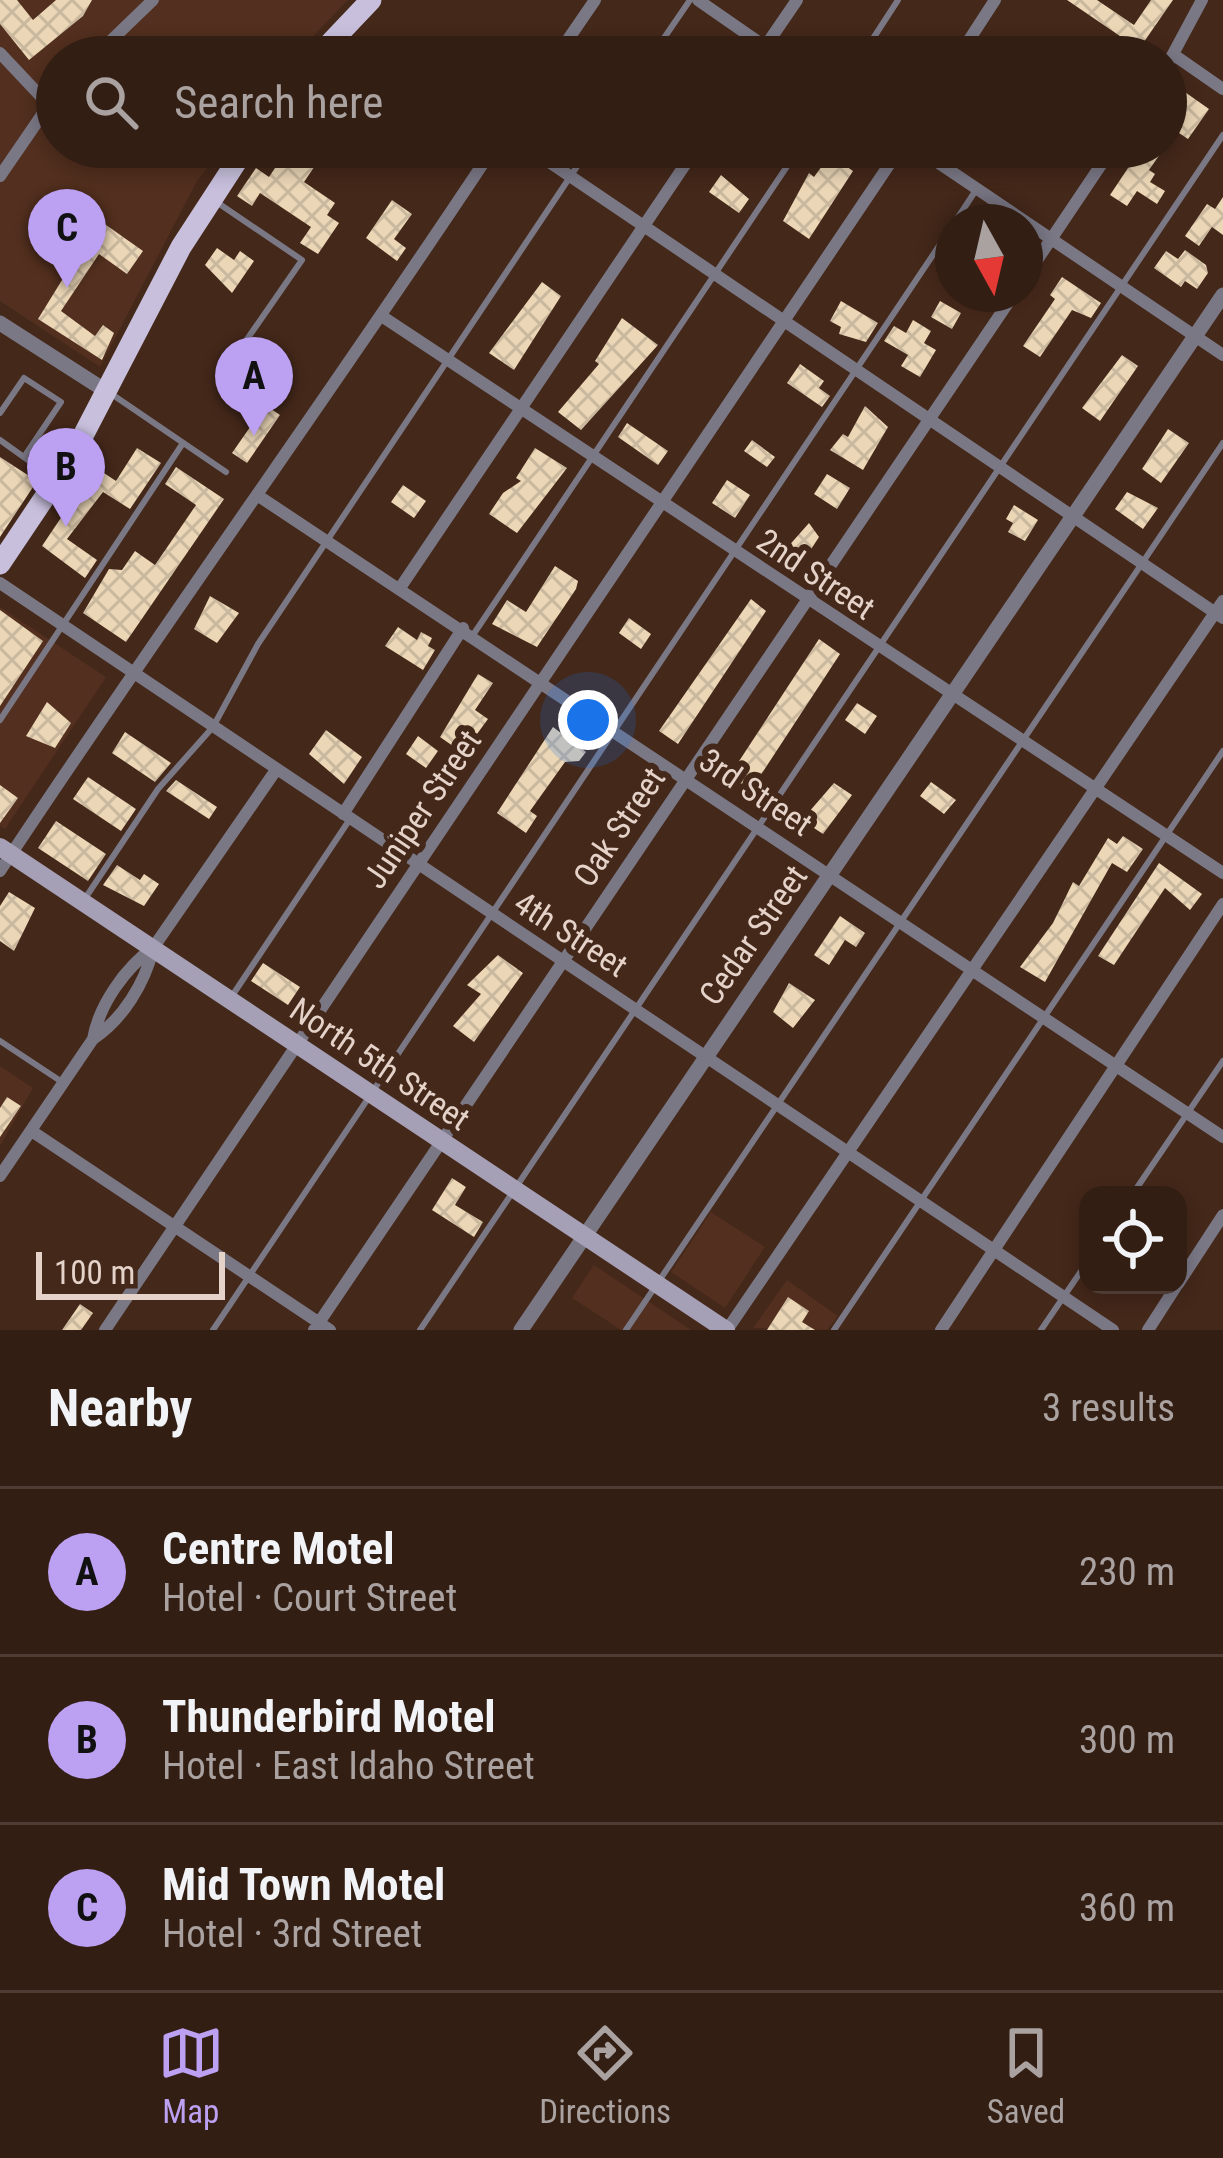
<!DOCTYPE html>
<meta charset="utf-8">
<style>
:root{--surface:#331e14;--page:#3e2b22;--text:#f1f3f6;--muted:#a9a2a0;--line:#4e3c34;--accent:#bca0f2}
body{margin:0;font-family:"Roboto Condensed",sans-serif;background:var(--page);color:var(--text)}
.controls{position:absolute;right:36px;bottom:36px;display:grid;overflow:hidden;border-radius:24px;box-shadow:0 6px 18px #0003}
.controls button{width:108px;height:108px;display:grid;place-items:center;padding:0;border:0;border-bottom:3px solid var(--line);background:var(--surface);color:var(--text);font:60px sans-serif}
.compass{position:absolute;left:935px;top:204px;width:108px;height:108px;border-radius:50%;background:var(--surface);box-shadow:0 6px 18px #0003;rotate:172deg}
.scale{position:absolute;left:36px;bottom:30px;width:189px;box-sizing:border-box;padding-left:12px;border:6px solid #e5d2c9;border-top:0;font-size:33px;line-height:42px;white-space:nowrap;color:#e5d2c9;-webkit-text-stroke:9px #44281a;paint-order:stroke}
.you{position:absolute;left:588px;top:720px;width:42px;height:42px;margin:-30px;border:9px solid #fff;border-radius:50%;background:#1a73e8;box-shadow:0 0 0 18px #1a73e833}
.badge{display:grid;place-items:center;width:78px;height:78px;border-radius:50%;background:var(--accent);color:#111;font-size:39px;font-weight:700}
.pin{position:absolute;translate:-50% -99px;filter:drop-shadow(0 3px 6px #0008)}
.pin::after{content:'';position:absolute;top:63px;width:42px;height:36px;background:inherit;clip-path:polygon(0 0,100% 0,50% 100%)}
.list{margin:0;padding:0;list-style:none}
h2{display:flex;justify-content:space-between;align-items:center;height:156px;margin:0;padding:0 48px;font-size:51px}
h2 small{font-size:39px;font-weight:400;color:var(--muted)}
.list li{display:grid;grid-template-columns:78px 1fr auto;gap:36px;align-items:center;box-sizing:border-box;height:168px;padding:0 48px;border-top:3px solid var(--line)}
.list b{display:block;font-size:45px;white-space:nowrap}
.list p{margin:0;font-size:39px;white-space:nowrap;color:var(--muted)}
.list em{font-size:39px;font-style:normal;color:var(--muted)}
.icon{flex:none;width:66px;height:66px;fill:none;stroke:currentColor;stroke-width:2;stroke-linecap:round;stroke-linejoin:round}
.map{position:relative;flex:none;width:1223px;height:1330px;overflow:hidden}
.search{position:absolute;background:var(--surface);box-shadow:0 6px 18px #0003;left:36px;right:36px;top:36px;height:132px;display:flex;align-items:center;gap:30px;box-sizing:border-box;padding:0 42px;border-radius:66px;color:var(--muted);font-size:45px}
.sheet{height:660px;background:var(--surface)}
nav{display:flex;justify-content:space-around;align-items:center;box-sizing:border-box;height:168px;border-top:3px solid var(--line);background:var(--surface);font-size:33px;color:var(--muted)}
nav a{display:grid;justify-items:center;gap:6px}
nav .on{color:var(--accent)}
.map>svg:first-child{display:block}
.built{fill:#522f1e}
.building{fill:url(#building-cross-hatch)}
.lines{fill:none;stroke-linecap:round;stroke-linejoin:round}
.service{stroke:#7b7886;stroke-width:6}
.minor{stroke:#7b7886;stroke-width:12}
.tertiary{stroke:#7b7886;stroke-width:15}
.secondary{stroke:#a6a0b7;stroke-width:18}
.primary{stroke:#c7bfdc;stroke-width:21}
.labels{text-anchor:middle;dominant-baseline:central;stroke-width:12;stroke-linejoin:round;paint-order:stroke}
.street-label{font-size:33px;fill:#e5d2c9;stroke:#44281a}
</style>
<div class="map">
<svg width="1223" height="1330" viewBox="0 0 1223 1330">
<defs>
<pattern id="building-cross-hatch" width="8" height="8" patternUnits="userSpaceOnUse" patternTransform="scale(3)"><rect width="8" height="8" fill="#ebd6b6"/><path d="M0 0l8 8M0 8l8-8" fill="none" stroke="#cab89e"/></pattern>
</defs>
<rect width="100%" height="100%" fill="#44281a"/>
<path class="built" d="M 0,0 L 348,0 L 293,57 L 57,57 L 57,147 L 223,147 L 197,181 L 100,367 L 0,301 Z
M 0,607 L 106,677 L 5,829 L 0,826 Z
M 0,1066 L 33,1088 L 0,1146 Z
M 711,1212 L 765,1247 L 725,1308 L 671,1272 Z
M 594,1265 L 691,1330 L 621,1330 L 572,1298 Z
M 787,1280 L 838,1316 L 827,1330 L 753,1328 Z"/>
<path class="building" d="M 0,0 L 17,0 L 33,20 L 56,0 L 92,0 L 83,16 L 29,60 L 0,24 Z
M 1067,0 L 1097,0 L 1134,25 L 1151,0 L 1173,0 L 1139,49 Z
M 1182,90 L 1209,109 L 1188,139 L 1176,131 L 1166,146 L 1166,113 Z
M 289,147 L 307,147 L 321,157 L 304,182 L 335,203 L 327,215 L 339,223 L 318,254 L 300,243 L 311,227 L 260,193 L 252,206 L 237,196 L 256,168 L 269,177 Z
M 1142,147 L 1165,147 L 1149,170 L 1155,174 L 1150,182 L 1165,191 L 1157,204 L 1137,191 L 1127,206 L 1110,195 Z
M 830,155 L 853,171 L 809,239 L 783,221 L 809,173 L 814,177 Z
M 721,175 L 749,199 L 739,213 L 709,192 Z
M 1223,197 L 1223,235 L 1212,227 L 1199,246 L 1185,236 L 1207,204 L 1215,209 Z
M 392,200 L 412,214 L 394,239 L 406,248 L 397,261 L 366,238 Z
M 99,220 L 143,251 L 127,274 L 99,254 L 61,311 L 95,336 L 103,325 L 114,333 L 102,360 L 38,319 Z
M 217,248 L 234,260 L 240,251 L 254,261 L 232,293 L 205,265 Z
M 1185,250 L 1206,265 L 1208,273 L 1197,289 L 1185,281 L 1181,287 L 1154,268 L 1166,251 L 1178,259 Z
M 1062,277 L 1101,303 L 1091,318 L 1072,310 L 1040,357 L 1023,346 L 1055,299 L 1050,295 Z
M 542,282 L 561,296 L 514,370 L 489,353 Z
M 841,301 L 878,323 L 866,342 L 839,334 L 841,327 L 830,321 Z
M 940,301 L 961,313 L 952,329 L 931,317 Z
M 622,318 L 658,345 L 581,430 L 558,412 L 599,364 L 595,361 Z
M 913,320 L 931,331 L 924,343 L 936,350 L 920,377 L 901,366 L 908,355 L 884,341 L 894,326 L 906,333 Z
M 1122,355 L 1138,366 L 1100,421 L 1082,408 Z
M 800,364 L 824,381 L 819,388 L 830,396 L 822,407 L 787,383 Z
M 232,382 L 280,415 L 247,463 L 232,453 L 255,420 L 221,397 Z
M 865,406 L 888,427 L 863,470 L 830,450 L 843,434 L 848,437 Z
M 627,423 L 668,451 L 658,465 L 618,437 Z
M 1168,429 L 1189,443 L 1161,483 L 1142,469 Z
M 752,440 L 775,457 L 767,467 L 744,451 Z
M 137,448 L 161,463 L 130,509 L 103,492 L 67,539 L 97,560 L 85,578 L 42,546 L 95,467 L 116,481 Z
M 535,448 L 567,468 L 517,533 L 489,514 L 503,493 L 521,481 L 516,478 Z
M 0,457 L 37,481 L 0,537 Z
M 176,467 L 224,499 L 126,642 L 83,613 L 109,569 L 122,570 L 135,551 L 155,565 L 196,505 L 165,484 Z
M 827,474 L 850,488 L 837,509 L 814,494 Z
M 727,480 L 750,495 L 735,518 L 712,503 Z
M 403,485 L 426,501 L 414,518 L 391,502 Z
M 1127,492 L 1158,508 L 1143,529 L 1115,509 Z
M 1014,505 L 1038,520 L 1025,541 L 1008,532 L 1013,523 L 1006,519 Z
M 809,523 L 819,537 L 804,560 L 786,549 Z
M 555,566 L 578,581 L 576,589 L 537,647 L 492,624 L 507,600 L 526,612 Z
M 210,596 L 239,613 L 217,643 L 194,629 Z
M 751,599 L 766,611 L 678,744 L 659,731 Z
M 0,610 L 43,641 L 0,706 Z
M 629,618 L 651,634 L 641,649 L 619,633 Z
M 398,627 L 417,640 L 421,632 L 432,638 L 428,646 L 435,650 L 423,670 L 385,646 Z
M 819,639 L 840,654 L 749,793 L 728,778 Z
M 478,674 L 493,683 L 475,710 L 488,719 L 463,753 L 440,737 Z
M 47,702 L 71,723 L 55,748 L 26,736 Z
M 857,703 L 877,716 L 865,734 L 845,720 Z
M 553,727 L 586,752 L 579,761 L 565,762 L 530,811 L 537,816 L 526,833 L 497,813 Z
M 326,730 L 362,757 L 344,784 L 309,754 Z
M 125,732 L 171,763 L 155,782 L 112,753 Z
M 418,736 L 438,751 L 426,768 L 406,754 Z
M 88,777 L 136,809 L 121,831 L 73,799 Z
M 176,780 L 217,807 L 209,819 L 166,791 Z
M 931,782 L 956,800 L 944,814 L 920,796 Z
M 834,783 L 852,795 L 823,834 L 802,820 Z
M 0,785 L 18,798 L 0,823 Z
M 56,821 L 106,854 L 88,881 L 38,848 Z
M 1123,836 L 1143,849 L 1127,872 L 1112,863 L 1045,982 L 1020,967 L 1053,923 L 1073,882 L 1079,886 L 1108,838 L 1117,844 Z
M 1159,863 L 1202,894 L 1190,910 L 1165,888 L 1114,965 L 1098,956 Z
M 117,865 L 140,880 L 144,874 L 159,884 L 144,906 L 103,885 Z
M 9,892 L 35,908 L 14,951 L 0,941 L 0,906 Z
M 840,916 L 865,933 L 856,947 L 845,940 L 829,965 L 814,955 Z
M 498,955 L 523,973 L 474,1042 L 453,1026 L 481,994 L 467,985 Z
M 263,963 L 300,987 L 288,1005 L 251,981 Z
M 789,983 L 815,1000 L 793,1028 L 773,1012 Z
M 7,1097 L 21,1106 L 0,1137 L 0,1108 Z
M 452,1178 L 466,1187 L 455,1205 L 483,1222 L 474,1237 L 432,1210 Z
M 788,1297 L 809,1311 L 802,1322 L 815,1330 L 767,1330 Z
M 80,1304 L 93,1313 L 81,1330 L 62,1330 Z"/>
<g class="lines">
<path class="service" d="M 651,57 L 690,0
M 861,57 L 898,0
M 218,203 L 302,260 L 234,358
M 955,222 L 976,190
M 110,393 L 226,472
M 0,413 L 24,378 L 61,402 L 24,457
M 0,440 L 53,478
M 473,635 L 800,147
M 0,720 L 183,443
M 84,900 L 158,789 L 213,727 L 258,644 L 590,147
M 232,996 L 350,819
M 0,1041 L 62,1082
M 1132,1195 L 1223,1061
M 213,1330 L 953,225
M 420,1330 L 1223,135
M 626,1330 L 1223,443
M 834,1330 L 1223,751
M 1041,1330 L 1088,1261"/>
<path class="minor" d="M 698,0 L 780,57
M 0,53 L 47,103
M 1174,55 L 1223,89
M 94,57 L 153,0
M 556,57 L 595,0
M 758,57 L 797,0
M 958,57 L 995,0
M 1166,67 L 1202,0
M 527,147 L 1223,618
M 915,147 L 1223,355
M 0,176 L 57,93
M 1025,278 L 1113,147
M 383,317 L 1223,873
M 257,495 L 1223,1137
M 0,583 L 1113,1330
M 400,588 L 697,147
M 343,814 L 463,628
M 0,871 C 161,627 333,391 494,147
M 93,1039 C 123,1019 145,983 153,949
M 33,1132 L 330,1330
M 0,1176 L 93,1039 C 99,1005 125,968 153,948 L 276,770
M 1178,1284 L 1223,1215
M 105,1330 L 901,147
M 314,1330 L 1014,294
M 727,1330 L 1223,601
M 941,1330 L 1223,904
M 1148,1330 L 1177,1285"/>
<path class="tertiary" d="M 0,323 L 106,391
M 521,1330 L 1223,295"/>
<path class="secondary" d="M 0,847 L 726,1330"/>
<path class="primary" d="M 317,57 L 371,0
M 0,564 L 73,455 L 181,247 L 246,147"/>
</g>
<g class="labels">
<g class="street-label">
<text transform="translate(816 574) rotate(34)">2nd Street</text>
<text transform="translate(756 792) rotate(34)">3rd Street</text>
<text transform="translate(422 809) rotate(-56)">Juniper Street</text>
<text transform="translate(619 827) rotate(-56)">Oak Street</text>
<text transform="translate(571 934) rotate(33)">4th Street</text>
<text transform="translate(753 935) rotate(-55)">Cedar Street</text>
<text transform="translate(380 1064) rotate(34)">North 5th Street</text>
</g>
</g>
</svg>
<div class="controls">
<button><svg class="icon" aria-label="locate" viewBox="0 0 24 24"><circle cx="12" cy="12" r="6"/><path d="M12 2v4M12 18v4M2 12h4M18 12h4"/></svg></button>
</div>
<svg class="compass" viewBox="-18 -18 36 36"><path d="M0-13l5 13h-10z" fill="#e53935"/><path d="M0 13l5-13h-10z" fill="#a9a2a0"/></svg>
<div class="scale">100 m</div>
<div class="you"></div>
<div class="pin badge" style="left:254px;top:436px">A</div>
<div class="pin badge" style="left:66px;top:527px">B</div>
<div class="pin badge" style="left:67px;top:288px">C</div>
<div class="search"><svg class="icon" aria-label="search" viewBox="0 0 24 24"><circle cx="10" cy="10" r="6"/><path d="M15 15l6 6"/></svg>Search here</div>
</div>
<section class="sheet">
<h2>Nearby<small>3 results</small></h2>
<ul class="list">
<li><span class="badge">A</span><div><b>Centre Motel</b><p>Hotel · Court Street</p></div><em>230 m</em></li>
<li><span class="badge">B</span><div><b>Thunderbird Motel</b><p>Hotel · East Idaho Street</p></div><em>300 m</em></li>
<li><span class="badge">C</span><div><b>Mid Town Motel</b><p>Hotel · 3rd Street</p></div><em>360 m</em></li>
</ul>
</section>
<nav>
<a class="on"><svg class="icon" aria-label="map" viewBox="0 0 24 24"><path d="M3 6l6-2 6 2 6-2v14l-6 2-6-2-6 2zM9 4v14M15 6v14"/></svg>Map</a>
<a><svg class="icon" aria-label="directions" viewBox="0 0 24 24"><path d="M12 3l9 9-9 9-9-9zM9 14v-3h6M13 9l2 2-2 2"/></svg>Directions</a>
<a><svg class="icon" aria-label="saved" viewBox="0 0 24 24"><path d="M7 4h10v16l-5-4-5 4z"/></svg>Saved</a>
</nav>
